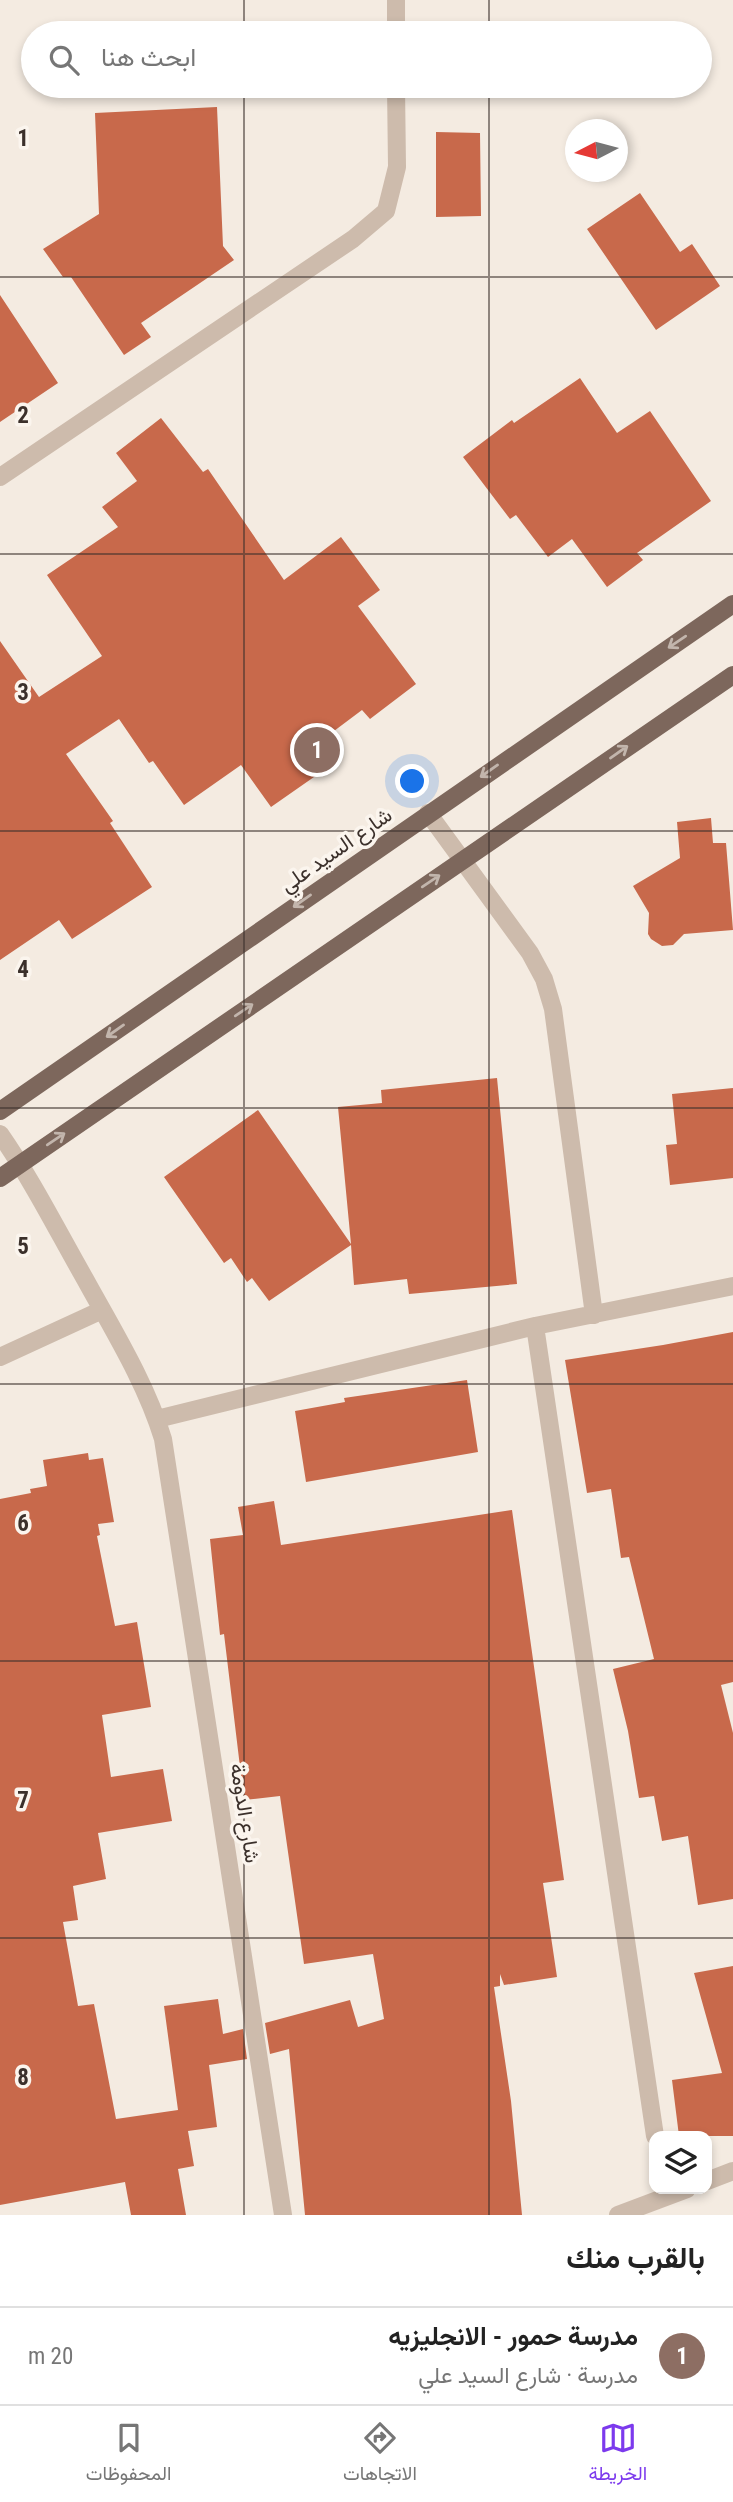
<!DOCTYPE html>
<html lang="ar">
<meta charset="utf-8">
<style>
:root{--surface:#fff;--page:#f6f6f6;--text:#222;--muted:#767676;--line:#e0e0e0;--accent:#7c3aed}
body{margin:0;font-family:"Roboto Condensed",Vazirmatn,sans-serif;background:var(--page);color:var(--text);direction:rtl}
.controls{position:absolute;right:21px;bottom:21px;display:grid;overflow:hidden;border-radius:14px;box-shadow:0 4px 10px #0003}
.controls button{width:63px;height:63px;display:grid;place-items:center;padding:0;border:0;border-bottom:2px solid var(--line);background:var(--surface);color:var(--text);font:35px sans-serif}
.compass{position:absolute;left:565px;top:119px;width:63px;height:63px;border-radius:50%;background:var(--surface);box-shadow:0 4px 10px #0003;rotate:264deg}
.you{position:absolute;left:413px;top:782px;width:24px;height:24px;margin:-18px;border:5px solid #fff;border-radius:50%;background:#1a73e8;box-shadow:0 0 0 10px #1a73e833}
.badge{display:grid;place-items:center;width:46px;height:46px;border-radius:50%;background:var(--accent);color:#fff;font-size:23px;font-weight:700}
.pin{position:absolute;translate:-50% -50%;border:4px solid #fff;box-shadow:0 2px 7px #0006}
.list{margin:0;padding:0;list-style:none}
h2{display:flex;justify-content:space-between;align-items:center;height:91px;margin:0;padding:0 28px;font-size:30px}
h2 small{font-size:23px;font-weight:400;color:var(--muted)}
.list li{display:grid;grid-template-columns:46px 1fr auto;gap:21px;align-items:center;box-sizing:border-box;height:98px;padding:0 28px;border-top:2px solid var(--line)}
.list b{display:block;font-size:26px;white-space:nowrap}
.list p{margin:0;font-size:23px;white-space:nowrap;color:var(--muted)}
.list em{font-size:23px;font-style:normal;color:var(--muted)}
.icon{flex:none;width:38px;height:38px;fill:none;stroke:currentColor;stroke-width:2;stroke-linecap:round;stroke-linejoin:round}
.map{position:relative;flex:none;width:733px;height:2215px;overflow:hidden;direction:ltr}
.search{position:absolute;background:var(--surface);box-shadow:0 4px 10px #0003;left:21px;right:21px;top:21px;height:77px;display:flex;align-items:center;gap:18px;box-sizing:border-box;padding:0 24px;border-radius:38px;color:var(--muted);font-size:26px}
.sheet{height:189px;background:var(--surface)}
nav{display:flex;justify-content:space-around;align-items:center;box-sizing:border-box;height:98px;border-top:2px solid var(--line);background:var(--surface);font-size:19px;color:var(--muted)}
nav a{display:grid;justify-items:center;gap:4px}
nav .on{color:var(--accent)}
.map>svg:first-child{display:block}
.building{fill:#c8694b}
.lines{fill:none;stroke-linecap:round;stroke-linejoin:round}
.minor{stroke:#cdbbac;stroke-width:18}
.major{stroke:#7d675c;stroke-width:18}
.oneway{stroke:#c2b5ac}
.grid{fill:none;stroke:#3b302b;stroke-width:2;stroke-opacity:0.55}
.labels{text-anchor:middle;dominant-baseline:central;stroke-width:7;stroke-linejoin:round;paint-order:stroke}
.street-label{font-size:21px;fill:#3b302b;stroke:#fbf5ee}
.grid-label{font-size:23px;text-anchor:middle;font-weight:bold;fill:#3b302b;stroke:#fbf5ee;stroke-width:7;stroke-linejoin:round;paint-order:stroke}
</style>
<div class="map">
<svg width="733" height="2215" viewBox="0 0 733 2215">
<rect width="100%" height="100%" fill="#f4ebe1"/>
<path class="building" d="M 217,107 L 223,246 L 234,260 L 141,323 L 151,337 L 124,355 L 71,277 L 63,277 L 43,249 L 99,214 L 95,113 Z
M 436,132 L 480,133 L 481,216 L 436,217 Z
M 640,193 L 680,252 L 692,244 L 720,286 L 656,330 L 587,229 Z
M 0,295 L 58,383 L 0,422 Z
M 580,378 L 617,433 L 650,411 L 711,501 L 637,553 L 643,560 L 607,587 L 572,539 L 548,557 L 516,515 L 510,519 L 463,457 L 512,420 L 514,423 Z
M 161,418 L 203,472 L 208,469 L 284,580 L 341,537 L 380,590 L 358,606 L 416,684 L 370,719 L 362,710 L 310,749 L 324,770 L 271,807 L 241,765 L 184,805 L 153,761 L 149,763 L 119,719 L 66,754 L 113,821 L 110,823 L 152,887 L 72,939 L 59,920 L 0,960 L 0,641 L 39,697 L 102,656 L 47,575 L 118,527 L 102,507 L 137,481 L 116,453 Z
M 711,818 L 713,843 L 726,843 L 733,930 L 684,934 L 673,945 L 662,946 L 651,939 L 648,934 L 649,913 L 633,886 L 680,858 L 677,822 Z
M 497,1078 L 517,1284 L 409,1294 L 407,1279 L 354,1285 L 351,1245 L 269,1301 L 252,1278 L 247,1282 L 231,1258 L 224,1263 L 164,1177 L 258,1110 L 351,1244 L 338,1107 L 382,1103 L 381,1090 Z
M 733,1088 L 733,1178 L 670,1185 L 666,1145 L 677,1144 L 672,1094 Z
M 733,1332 L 733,1682 L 721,1685 L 733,1733 L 733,1899 L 698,1905 L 688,1836 L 662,1841 L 654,1796 L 639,1798 L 628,1731 L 613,1669 L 654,1659 L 629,1557 L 621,1558 L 611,1489 L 587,1493 L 565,1360 L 663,1345 Z
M 467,1380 L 478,1452 L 306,1482 L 295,1411 L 345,1402 L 344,1398 Z
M 88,1453 L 89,1460 L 103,1458 L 114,1522 L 98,1524 L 100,1535 L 97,1536 L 115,1626 L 137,1622 L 151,1707 L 102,1715 L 111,1777 L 163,1769 L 172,1821 L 98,1833 L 106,1879 L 73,1886 L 78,1920 L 63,1922 L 78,2006 L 94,2004 L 116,2119 L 178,2110 L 164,2006 L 218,1999 L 223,2034 L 243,2029 L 247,2059 L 209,2065 L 217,2127 L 188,2131 L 194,2166 L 178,2169 L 186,2215 L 131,2215 L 125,2182 L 0,2205 L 0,1499 L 31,1493 L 30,1489 L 47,1486 L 43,1460 Z
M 274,1501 L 281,1545 L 512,1510 L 564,1880 L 543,1883 L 557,1977 L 504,1985 L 500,1974 L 500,1986 L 494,1987 L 511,2101 L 522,2215 L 305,2215 L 289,2049 L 270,2054 L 265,2023 L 350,2000 L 358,2027 L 384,2019 L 373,1954 L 304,1964 L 280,1796 L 244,1800 L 224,1634 L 220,1635 L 210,1539 L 243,1535 L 238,1507 Z
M 733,1966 L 733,2136 L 679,2136 L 672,2080 L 722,2073 L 694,1973 Z"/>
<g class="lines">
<path class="minor" d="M 396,0 L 396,33
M 0,477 L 353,239 L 386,211 L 397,167 L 396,86
M 428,813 L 530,953 L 544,979 L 553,1009 L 594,1315
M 0,1134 C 32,1180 57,1230 85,1279 C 113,1330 146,1383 163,1439 L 283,2215
M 535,1326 L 655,2136
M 0,1357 L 102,1310
M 157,1419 L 535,1326 L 733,1286
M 707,2181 L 733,2171
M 618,2215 L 687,2189"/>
<path class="major" d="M 0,1111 L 733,604
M 0,1178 L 733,675"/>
</g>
<defs><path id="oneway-shaft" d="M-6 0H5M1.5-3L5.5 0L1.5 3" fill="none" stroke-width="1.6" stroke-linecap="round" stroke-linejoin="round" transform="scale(1.75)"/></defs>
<g class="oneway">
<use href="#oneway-shaft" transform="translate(677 642) rotate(146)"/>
<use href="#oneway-shaft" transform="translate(619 752) rotate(-35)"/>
<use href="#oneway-shaft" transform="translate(489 771) rotate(145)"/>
<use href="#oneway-shaft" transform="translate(431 881) rotate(-34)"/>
<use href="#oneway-shaft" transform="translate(302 901) rotate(145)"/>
<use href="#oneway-shaft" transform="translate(244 1010) rotate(-34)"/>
<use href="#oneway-shaft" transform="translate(115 1031) rotate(145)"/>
<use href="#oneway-shaft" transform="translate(56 1139) rotate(-34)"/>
</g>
<path class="grid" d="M 244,0 L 244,33M 489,0 L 489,33M 244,86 L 244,2215M 489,86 L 489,2215M 0,277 L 733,277M 0,554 L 733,554M 0,831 L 733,831M 0,1108 L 733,1108M 0,1384 L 733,1384M 0,1661 L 733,1661M 0,1938 L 733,1938"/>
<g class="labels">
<g class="street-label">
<text transform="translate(336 850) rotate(-35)">شارع السيد علي</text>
<text transform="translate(245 1813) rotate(81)">شارع الدومة</text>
</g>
</g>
<g class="grid-label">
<text x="23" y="146">1</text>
<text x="23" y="423">2</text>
<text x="23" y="700">3</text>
<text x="23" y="977">4</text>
<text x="23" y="1254">5</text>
<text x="23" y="1531">6</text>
<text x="23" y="1808">7</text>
<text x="23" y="2085">8</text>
</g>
</svg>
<div class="controls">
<button><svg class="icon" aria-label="layers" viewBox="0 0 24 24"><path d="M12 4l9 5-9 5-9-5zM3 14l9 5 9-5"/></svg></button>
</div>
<svg class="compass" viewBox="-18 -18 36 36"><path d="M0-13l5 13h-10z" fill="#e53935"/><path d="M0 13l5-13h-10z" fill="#767676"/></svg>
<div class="you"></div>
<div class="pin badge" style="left:317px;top:750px;background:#8d6e63">1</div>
<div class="search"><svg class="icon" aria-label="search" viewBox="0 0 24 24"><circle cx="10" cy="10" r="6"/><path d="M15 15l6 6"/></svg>ابحث هنا</div>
</div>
<section class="sheet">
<h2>بالقرب منك<small></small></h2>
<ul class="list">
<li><span class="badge" style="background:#8d6e63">1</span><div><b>مدرسة حمور - الانجليزيه</b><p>مدرسة · شارع السيد علي</p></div><em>20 m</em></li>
</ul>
</section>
<nav>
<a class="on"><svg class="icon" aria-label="map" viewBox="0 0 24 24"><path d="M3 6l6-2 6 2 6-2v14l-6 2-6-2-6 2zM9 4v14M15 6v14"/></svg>الخريطة</a>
<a><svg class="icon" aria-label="directions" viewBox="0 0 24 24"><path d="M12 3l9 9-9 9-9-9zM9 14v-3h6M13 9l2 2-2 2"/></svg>الاتجاهات</a>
<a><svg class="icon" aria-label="saved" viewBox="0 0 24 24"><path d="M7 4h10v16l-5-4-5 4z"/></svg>المحفوظات</a>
</nav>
